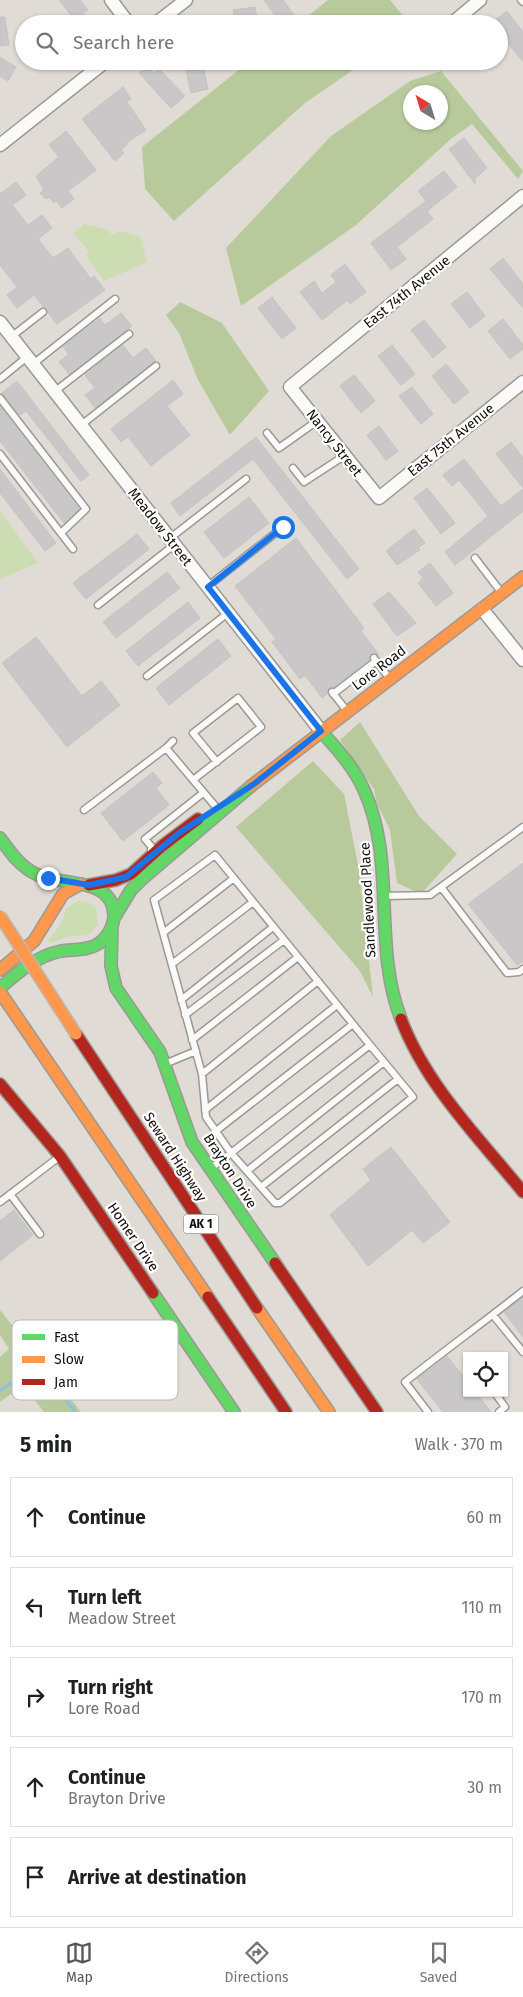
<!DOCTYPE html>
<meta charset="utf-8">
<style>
:root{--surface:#fff;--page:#f6f6f6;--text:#202124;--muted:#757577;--line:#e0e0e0;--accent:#595651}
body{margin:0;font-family:"Fira Sans",sans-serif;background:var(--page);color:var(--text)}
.controls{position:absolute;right:15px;bottom:15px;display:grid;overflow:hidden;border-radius:0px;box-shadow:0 1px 4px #0004}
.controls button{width:45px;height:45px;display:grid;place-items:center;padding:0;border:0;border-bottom:1px solid var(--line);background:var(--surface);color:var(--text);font:25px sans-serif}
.compass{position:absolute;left:403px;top:85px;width:45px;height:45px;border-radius:50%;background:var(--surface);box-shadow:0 1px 4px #0004;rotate:322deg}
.stop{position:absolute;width:15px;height:15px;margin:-11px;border:4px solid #1a73e8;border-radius:50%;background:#fff}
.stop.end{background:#1a73e8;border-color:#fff;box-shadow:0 1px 5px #0008}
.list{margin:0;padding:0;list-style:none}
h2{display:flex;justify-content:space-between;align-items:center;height:65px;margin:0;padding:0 20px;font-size:21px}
h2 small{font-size:16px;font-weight:400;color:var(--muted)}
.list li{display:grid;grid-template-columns:32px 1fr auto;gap:15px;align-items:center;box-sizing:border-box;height:80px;margin:0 10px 10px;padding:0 10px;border:1px solid var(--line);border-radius:0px}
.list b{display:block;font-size:19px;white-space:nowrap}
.list p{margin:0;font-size:16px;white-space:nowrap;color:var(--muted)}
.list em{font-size:16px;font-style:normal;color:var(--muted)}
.icon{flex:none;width:28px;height:28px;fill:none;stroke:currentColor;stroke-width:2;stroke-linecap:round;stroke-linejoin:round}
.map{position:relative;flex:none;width:523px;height:1412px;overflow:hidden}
.search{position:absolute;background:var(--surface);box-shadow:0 1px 4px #0004;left:15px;right:15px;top:15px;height:55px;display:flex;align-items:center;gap:12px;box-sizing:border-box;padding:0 18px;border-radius:28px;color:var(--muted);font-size:19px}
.sheet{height:515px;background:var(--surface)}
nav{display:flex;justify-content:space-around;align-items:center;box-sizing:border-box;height:70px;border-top:1px solid var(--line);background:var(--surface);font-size:14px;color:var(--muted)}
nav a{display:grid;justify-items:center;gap:2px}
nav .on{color:var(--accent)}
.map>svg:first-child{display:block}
.green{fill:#ccddb1}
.forest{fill:#b8ca9c;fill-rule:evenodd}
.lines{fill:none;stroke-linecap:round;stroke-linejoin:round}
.stream{stroke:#92bee6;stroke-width:3}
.building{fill:#c9c7c7;stroke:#c5c3c2}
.lane-casing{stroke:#9c9994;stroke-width:9}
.street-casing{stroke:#9c9994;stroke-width:15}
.fast-casing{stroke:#9c9994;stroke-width:14}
.slow-casing{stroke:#9c9994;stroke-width:14}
.jam-casing{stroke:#9c9994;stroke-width:14}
.lane{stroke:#fafaf9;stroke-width:6}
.street{stroke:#fafaf9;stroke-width:12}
.fast{stroke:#63d668;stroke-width:11}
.slow{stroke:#ff974d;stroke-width:11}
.jam{stroke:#b3261e;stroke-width:11}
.slow-bridge-casing{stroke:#bbb9b6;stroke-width:14;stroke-linecap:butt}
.slow-bridge{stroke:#ff974d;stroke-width:11}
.route{stroke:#1a73e8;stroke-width:6}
.labels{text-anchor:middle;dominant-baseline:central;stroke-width:4.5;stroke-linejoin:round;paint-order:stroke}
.shield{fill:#fff;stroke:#585654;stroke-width:1}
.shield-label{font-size:12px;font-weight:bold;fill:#110e0a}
.street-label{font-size:14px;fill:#110e0a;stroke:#fff}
.key{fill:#fff;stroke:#b8b7b6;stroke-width:1}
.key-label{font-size:14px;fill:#110e0a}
</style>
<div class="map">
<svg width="523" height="1412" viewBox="0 0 523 1412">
<rect width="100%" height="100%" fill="#e0dcd5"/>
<path class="green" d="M 84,224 L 107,229 L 112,235 L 119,231 L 140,236 L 147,262 L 104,281 L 86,255 L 89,251 L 73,233 Z
M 0,511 L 38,563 L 0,579 Z
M 78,901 L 88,902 L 96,909 L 98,925 L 88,935 L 70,936 L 51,943 L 47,941 L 59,927 L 67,908 Z"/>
<path class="forest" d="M 328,0 L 390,0 L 410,24 L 298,24 Z
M 250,61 L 366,61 L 305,103 L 174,221 L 145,189 L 142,147 Z
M 441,71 L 523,171 L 518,179 L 472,124 L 452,138 L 356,225 L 241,306 L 226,248 L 331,136 L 410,81 ZM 410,92 L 440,92 L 440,122 L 410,122 Z
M 180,302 L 222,323 L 269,391 L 230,435 L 198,380 L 179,333 L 166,315 Z
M 360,722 L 419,816 L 457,854 L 421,894 L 397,883 L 390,830 L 377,804 L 374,789 L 340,740 Z
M 313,761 L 344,794 L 359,870 L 373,997 L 360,971 L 236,827 Z
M 0,1310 L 81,1412 L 44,1412 L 23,1385 L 0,1402 L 0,1357 L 9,1349 L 0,1335 Z"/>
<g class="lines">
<path class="stream" d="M 0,1391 L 14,1381 L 46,1373 L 75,1412"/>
</g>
<path class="building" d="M 59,0 L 80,0 L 88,10 L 83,13 L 92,24 L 78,24 Z
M 264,0 L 283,0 L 301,24 L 281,24 Z
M 255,7 L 258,24 L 236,24 L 233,10 Z
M 507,11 L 523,32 L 523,62 L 499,32 L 499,24 L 490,24 Z
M 0,17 L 5,17 L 9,45 L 0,46 Z
M 0,57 L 16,67 L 8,81 L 0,76 Z
M 184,61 L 202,61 L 208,89 L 191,93 Z
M 147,66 L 154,73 L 159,69 L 185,96 L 171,108 L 139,73 Z
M 123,87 L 131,99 L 127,102 L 146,130 L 126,143 L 127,145 L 121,150 L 124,153 L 115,161 L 82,119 Z
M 66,131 L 96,170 L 68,191 L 74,199 L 62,208 L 56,201 L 54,203 L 49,197 L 46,199 L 40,193 L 44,190 L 36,176 L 59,157 L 49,145 Z
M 464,138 L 487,168 L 475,178 L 475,184 L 449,149 Z
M 444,171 L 457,187 L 427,211 L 433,219 L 397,247 L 406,259 L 391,270 L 371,243 L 426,201 L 418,191 Z
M 16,182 L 26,195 L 12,205 L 28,225 L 42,215 L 52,228 L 38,239 L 53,258 L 68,248 L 91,279 L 94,276 L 105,290 L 57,324 L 34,295 L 17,308 L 7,295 L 17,287 L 0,265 L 0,194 Z
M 503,258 L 523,284 L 523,308 L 490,269 Z
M 345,264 L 366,292 L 350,304 L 348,300 L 322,320 L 300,292 L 314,281 L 322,293 L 336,282 L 331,275 Z
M 467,292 L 485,316 L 470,328 L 451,304 Z
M 272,297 L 296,328 L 282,339 L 258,308 Z
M 121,313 L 132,326 L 69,374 L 59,362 L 69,354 L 63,347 L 100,318 L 105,325 Z
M 503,319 L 523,345 L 523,349 L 510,359 L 488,331 Z
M 424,320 L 446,347 L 433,358 L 411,330 Z
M 123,345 L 133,358 L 146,348 L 156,361 L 95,408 L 85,395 L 95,388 L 85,375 Z
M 392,345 L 415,374 L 401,385 L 378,356 Z
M 446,364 L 469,392 L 454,404 L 432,376 Z
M 354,375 L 375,401 L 361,413 L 340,386 Z
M 173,380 L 183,394 L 167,406 L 190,435 L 151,466 L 128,437 L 121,442 L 111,429 Z
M 17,381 L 89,475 L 81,481 L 26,411 L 20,415 L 2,393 Z
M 412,387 L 433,414 L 421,424 L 399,396 Z
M 0,406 L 79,509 L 64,523 L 0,441 Z
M 379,426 L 398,451 L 386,460 L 367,435 Z
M 256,437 L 359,569 L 347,579 L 253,459 L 180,516 L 171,503 Z
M 511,442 L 523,458 L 523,488 L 496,454 Z
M 464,459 L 501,506 L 523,489 L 523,511 L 455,565 L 445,552 L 488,516 L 459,480 L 452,486 L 443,475 Z
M 0,469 L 56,543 L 45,551 L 0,493 Z
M 427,488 L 455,523 L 441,534 L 414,498 Z
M 249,497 L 269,523 L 224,558 L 204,532 Z
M 414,529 L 425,543 L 418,548 L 420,550 L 397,565 L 386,551 Z
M 137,534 L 149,549 L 86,599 L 73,583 Z
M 296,538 L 364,628 L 361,631 L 379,655 L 371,654 L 369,660 L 334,687 L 329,688 L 327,694 L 322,698 L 305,675 L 300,679 L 272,642 L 276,639 L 235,586 Z
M 430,563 L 453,593 L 436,606 L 418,583 L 423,578 L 418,572 Z
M 167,572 L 180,588 L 116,638 L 103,622 Z
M 389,592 L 416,623 L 397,636 L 373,604 Z
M 188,602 L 200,618 L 138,666 L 126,651 Z
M 36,637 L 82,696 L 101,681 L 120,705 L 67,747 L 2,663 Z
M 218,639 L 231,656 L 169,705 L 156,688 Z
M 153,772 L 162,783 L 156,788 L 169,805 L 123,841 L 101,813 Z
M 523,863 L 523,961 L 517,965 L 468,904 Z
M 391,1147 L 450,1222 L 423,1243 L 412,1230 L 368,1266 L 330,1215 L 371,1180 L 363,1169 Z
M 14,1210 L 33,1235 L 0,1261 L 0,1221 Z
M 523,1297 L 523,1337 L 504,1312 Z
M 447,1356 L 467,1381 L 467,1393 L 476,1393 L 491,1412 L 443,1412 L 417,1379 Z"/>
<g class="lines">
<g class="lane-casing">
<path id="lane" d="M 521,0 L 523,2
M 11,337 L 43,312
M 33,364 L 115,299
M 0,379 L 27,357
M 54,392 L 129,334
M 0,398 L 86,509 L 61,533
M 80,426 L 156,366
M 267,433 L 279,448 L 317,421
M 0,454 L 73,549
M 293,468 L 304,482 L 344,456
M 169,539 L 246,479
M 475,558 L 501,592
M 207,587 L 283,527
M 98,605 L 174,545
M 374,658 L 389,678
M 147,676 L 228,613
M 332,692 L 347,711
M 333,694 L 376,661
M 173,741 L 166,748 L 216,807
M 193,780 L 261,727 L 238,698 L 193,733 L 217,762
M 84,810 L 166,748
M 151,851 L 151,846 L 145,839 L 203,793
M 441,887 L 507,973 L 519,972 L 523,969
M 385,896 L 430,895 L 523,827
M 163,933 L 234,878
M 172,964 L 253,902
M 181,1000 L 273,927
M 185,1015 L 284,940
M 192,1040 L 298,957
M 167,1063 L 196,1051
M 202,1074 L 318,981
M 205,1110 L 337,1005
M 216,1131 L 353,1024
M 211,1168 L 231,1153 L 370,1045 L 215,855 L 154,900 L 202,1074 L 206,1117 L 231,1153 L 275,1203 L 280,1203 L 413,1097 L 370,1045
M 247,1171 L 384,1062
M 261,1187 L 398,1079
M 10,1194 L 40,1234
M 0,1202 L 59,1157
M 493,1315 L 523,1352
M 495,1393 L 505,1407 L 499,1412
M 428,1412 L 405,1382 C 444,1351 484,1322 523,1291"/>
</g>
<g class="street-casing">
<path id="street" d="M 111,0 L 129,24
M 155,24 L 186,0
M 451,24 L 480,0
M 0,145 L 106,61
M 523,196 L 290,387 L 379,498 L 523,382
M 0,322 L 321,731
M 482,609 L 523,660"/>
</g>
<g class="fast-casing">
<path id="fast" d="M 321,731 C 337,749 354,767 364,790 C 397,862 372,945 401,1019
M 0,838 C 10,852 21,868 38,875 C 63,886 113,877 114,915 C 114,926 107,938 98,944 C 87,951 73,949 61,951 C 37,956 18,972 0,988
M 114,918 L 131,890 L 141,880 L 251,786
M 112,925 L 111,966 L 116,988 L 160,1052 L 192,1142 L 275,1263
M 153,1293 L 234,1412"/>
</g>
<g class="slow-casing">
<path id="slow" d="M 251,786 L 523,577
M 0,970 L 34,941 L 63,894 L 81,884
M 0,992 L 208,1297
M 257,1308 L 329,1412"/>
</g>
<g class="jam-casing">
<path id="jam" d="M 89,885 L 116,880 L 131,874 L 162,846 L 198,819
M 401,1019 C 426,1085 479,1138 523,1192
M 76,1034 L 257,1308
M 0,1084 L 60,1156 L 153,1293
M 275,1263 L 377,1412
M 208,1297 L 286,1412"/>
</g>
<use href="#lane" class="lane"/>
<use href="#street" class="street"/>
<use href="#fast" class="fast"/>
<use href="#slow" class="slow"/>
<use href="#jam" class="jam"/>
<g class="slow-bridge-casing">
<path id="slow-bridge" d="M 0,916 L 76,1034"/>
</g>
<use href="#slow-bridge" class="slow-bridge"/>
</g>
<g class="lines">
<path class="route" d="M 48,878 L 89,885 L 126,877 L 179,833 L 254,784 L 321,731 L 208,587 L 283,527"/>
</g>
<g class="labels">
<rect class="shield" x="183.5" y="1214.5" width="35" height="19" rx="4"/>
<g class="shield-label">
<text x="201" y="1224">AK 1</text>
</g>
<g class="street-label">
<text transform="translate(407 292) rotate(-39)">East 74th Avenue</text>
<text transform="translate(451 440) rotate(-39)">East 75th Avenue</text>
<text transform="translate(334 443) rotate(52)">Nancy Street</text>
<text transform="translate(160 527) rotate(52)">Meadow Street</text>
<text transform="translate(379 668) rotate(-37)">Lore Road</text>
<text transform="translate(368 900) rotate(-93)">Sandlewood Place</text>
<text transform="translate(175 1157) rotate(57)">Seward Highway</text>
<text transform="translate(230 1171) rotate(57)">Brayton Drive</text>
<text transform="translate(133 1237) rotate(56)">Homer Drive</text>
</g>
</g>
<rect x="12" y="1320" width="166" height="80" rx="8" class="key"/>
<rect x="22" y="1334" width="23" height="6" fill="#63d668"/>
<rect x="22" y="1356" width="23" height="7" fill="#ff974d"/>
<rect x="22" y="1379" width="23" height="6" fill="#b3261e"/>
<g class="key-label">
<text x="54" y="1342">Fast</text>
<text x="54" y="1364">Slow</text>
<text x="54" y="1387">Jam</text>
</g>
</svg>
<div class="controls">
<button><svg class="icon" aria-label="locate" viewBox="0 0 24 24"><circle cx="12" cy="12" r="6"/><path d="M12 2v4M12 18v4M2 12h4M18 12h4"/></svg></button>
</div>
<svg class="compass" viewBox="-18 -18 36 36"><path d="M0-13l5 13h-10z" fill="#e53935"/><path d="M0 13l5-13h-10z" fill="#757577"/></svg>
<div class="stop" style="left:283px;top:527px"></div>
<div class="stop end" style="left:48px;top:878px"></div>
<div class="search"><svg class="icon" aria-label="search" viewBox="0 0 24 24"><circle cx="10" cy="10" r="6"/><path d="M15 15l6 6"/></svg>Search here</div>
</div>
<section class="sheet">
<h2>5 min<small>Walk · 370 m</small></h2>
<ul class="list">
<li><svg class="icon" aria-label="ahead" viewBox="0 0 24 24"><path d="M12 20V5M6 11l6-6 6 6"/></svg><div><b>Continue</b></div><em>60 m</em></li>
<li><svg class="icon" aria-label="left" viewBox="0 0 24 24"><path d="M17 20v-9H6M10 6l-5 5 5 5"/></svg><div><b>Turn left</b><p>Meadow Street</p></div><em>110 m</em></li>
<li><svg class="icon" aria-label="right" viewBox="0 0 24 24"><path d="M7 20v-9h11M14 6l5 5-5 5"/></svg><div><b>Turn right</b><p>Lore Road</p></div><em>170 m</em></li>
<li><svg class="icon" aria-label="ahead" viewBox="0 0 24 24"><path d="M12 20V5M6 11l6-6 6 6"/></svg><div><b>Continue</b><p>Brayton Drive</p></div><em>30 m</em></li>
<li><svg class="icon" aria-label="arrive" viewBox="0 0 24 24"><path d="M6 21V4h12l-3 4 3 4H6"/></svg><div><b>Arrive at destination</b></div></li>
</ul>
</section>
<nav>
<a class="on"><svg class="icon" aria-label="map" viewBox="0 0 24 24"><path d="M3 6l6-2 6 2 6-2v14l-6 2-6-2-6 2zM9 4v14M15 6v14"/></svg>Map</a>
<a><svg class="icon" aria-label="directions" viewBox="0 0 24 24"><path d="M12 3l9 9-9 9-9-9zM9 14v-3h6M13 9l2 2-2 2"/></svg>Directions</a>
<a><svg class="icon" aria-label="saved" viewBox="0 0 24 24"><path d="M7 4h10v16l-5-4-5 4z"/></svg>Saved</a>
</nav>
